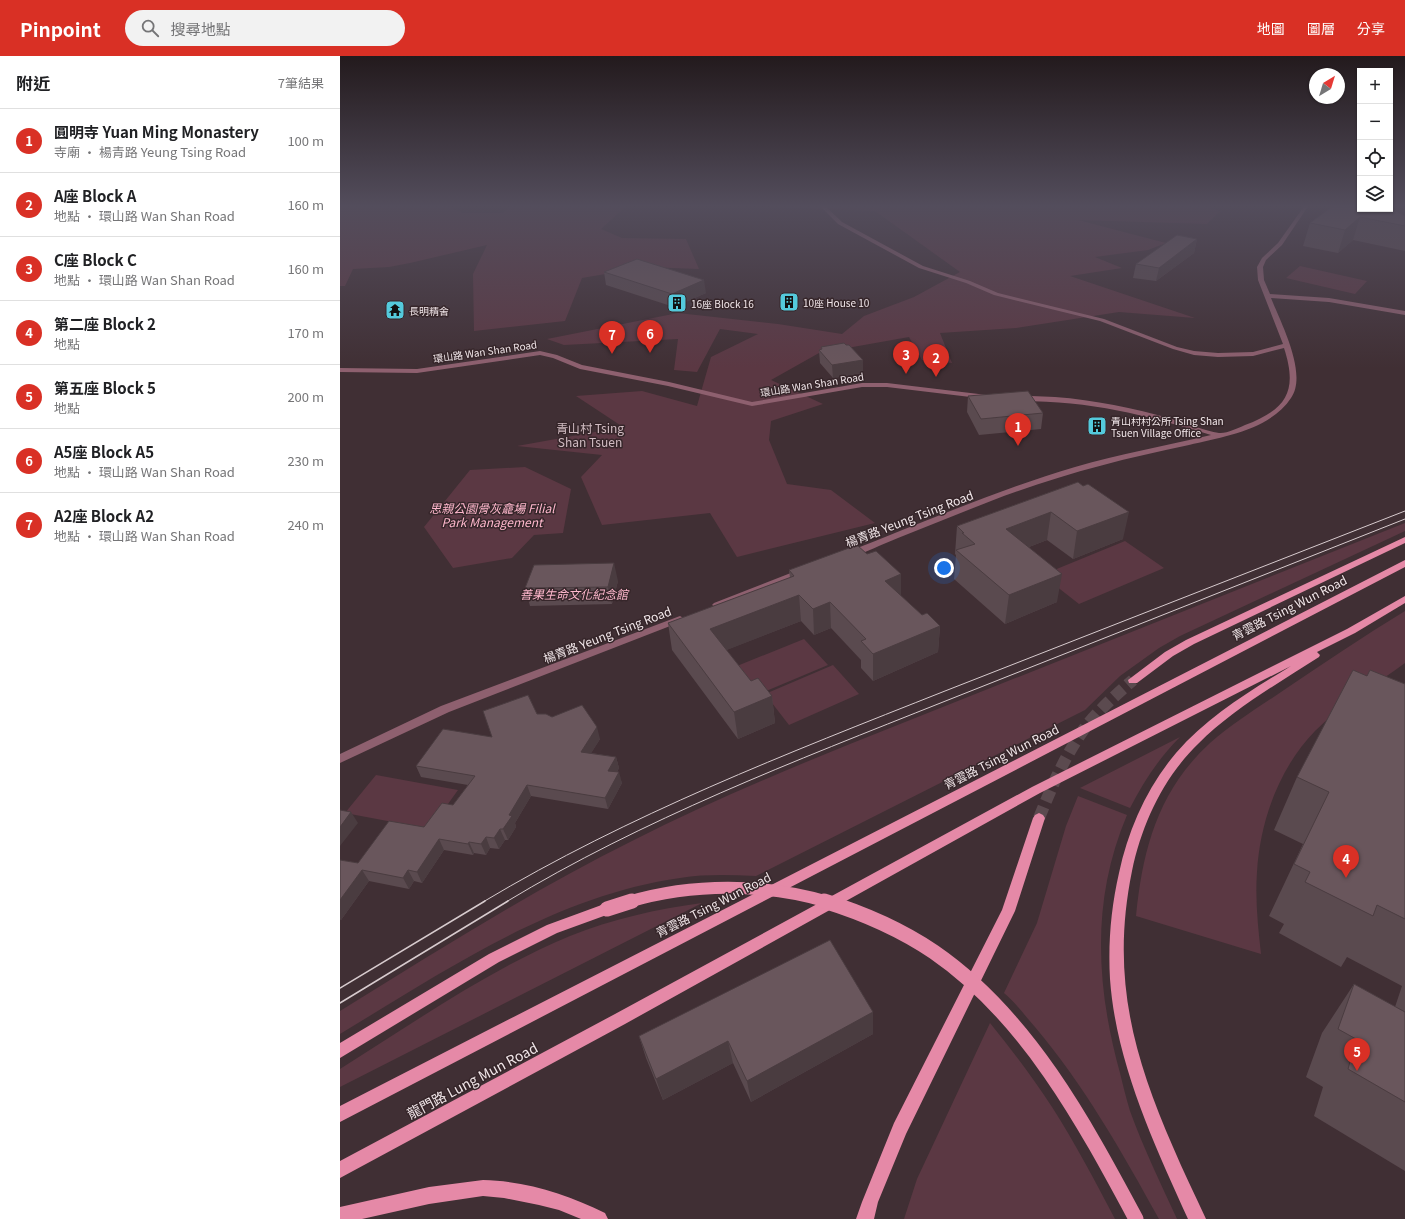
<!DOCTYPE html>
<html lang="zh-TW">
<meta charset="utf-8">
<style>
:root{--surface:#fff;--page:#f2f2f2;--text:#202124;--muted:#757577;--line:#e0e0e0;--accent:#d93025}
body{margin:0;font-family:Georgia,"Noto Sans TC",serif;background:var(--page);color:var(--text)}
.controls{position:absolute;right:12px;top:12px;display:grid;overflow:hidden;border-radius:0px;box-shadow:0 1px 3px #0004}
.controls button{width:36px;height:36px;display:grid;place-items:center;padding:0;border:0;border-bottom:1px solid var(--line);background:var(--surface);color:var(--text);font:20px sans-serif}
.compass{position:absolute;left:969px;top:12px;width:36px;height:36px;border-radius:50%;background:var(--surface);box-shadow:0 1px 3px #0004;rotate:38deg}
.you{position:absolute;left:604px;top:512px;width:14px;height:14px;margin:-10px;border:3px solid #fff;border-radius:50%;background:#1a73e8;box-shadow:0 0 0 6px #1a73e833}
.badge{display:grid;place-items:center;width:26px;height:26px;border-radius:50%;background:var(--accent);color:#fff;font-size:13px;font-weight:700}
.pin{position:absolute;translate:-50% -33px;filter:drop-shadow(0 1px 2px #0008)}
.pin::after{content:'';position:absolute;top:21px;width:14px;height:12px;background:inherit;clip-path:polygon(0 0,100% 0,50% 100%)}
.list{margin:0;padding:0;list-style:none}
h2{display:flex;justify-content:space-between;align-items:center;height:52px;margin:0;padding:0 16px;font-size:17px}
h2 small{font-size:13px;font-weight:400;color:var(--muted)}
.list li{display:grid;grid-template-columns:26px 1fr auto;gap:12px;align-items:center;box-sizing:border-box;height:64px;padding:0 16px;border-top:1px solid var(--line)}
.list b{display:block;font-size:15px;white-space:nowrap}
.list p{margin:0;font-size:13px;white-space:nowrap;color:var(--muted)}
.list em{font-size:13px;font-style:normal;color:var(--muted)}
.icon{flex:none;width:22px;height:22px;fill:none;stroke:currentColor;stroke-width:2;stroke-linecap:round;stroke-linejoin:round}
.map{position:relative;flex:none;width:1065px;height:1163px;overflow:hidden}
header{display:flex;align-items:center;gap:24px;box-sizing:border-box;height:56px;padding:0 20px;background:var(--accent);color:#fff}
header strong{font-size:19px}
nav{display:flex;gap:22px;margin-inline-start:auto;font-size:14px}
.search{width:280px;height:36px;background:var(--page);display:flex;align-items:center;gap:10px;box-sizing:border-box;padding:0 14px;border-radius:22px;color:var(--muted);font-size:15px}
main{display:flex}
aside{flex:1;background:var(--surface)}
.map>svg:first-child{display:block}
.green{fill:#5b3843}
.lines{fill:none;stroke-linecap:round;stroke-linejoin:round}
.major-tunnel{stroke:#5b4a4f;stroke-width:12;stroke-dasharray:12 6;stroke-linecap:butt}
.minor{fill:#8e606f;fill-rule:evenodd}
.major{fill:#e589a7;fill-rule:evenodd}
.tram-far1{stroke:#d7cbce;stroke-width:1}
.tram{stroke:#d7cbce;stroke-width:1.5}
.major-bridge-far1{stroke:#e589a7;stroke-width:12}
.major-bridge{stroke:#e589a7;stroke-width:15}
.wall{fill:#5a4a4f}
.shaded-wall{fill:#4a3c40}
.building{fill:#69565c;stroke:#4a3c40}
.labels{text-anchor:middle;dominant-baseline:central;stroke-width:3;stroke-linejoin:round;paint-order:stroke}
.far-poi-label{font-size:10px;fill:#f1e6e9;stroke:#36262a;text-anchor:start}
.far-street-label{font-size:10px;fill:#f1e6e9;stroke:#36262a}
.far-quarter-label{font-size:12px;fill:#d0bbc1;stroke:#36262a}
.park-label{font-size:12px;font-style:italic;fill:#ffb8cd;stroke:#36262a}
.street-label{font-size:12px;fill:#f1e6e9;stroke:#36262a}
.near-street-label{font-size:14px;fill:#f1e6e9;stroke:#36262a}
</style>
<header>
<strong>Pinpoint</strong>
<div class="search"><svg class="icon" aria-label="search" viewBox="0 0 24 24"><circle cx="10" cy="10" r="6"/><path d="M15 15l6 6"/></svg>搜尋地點</div>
<nav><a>地圖</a><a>圖層</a><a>分享</a></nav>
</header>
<main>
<aside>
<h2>附近<small>7筆結果</small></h2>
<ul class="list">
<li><span class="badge">1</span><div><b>圓明寺 Yuan Ming Monastery</b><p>寺廟 · 楊青路 Yeung Tsing Road</p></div><em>100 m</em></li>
<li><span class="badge">2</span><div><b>A座 Block A</b><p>地點 · 環山路 Wan Shan Road</p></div><em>160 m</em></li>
<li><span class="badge">3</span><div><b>C座 Block C</b><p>地點 · 環山路 Wan Shan Road</p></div><em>160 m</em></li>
<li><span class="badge">4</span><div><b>第二座 Block 2</b><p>地點</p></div><em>170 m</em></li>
<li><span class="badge">5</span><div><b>第五座 Block 5</b><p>地點</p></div><em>200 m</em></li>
<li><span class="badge">6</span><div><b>A5座 Block A5</b><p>地點 · 環山路 Wan Shan Road</p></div><em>230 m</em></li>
<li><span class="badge">7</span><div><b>A2座 Block A2</b><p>地點 · 環山路 Wan Shan Road</p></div><em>240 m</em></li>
</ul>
</aside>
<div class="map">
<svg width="1065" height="1163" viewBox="0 0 1065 1163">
<rect width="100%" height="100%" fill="#402f34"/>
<path class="green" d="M 0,149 L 104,149 L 123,157 L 163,157 L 171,149 L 292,149 L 284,152 L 261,173 L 282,182 L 346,183 L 359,213 L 306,211 L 242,222 L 225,265 L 134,275 L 133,218 L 147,189 L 70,207 L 49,211 L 13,213 L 5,230 L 0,230 Z
M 425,149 L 861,149 L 880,155 L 867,168 L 738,164 L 826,187 L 808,194 L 755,201 L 782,212 L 730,220 L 855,262 L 779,256 L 676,272 L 600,277 L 612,307 L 582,304 L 569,281 L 479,297 L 431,324 L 483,348 L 431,365 L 429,384 L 447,428 L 491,434 L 535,467 L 397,501 L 370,457 L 262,469 L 241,421 L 262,399 L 177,390 L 283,371 L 236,340 L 302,335 L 357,350 L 371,301 L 418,278 L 380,273 L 357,316 L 334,314 L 338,283 L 224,289 L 207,283 L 338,257 L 438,268 L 502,278 L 524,260 L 574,241 L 620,216 L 535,155 L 432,151 Z
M 960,210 L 1027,225 L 1015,238 L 946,222 Z
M 185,411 L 231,433 L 223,477 L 194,479 L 172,502 L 113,512 L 84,471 L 130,414 Z
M 1065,467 L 1065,475 L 840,580 L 819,592 L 780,620 L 745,654 L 416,820 C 390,819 365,818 340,822 C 214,840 106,914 0,978 L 0,955 C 96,896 191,835 292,785 C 363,749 436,718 510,688 Z
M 785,485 L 824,512 L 739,548 L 702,519 Z
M 1065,555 L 1065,607 C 1035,629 1001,649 975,675 C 939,712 920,765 917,816 C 915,843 918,871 921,898 L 796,860 C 803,792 818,735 870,687 C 893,667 919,651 944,634 C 984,607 1024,580 1065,555 Z
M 464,583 L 488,609 L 419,638 L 397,610 Z
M 493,609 L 519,638 L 449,669 L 425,638 Z
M 840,681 C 819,702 804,725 790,752 L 740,732 Z
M 36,719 L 118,734 L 90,773 L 5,757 Z
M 738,740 L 787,759 C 751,844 756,930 780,1017 C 783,1029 786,1042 790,1055 C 803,1091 821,1128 837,1163 L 819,1163 C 782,1096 744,1029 695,971 C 685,960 676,947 664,937 L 697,867 L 726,770 Z
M 362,847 L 0,1031 L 0,1013 C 75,966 148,914 230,880 C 272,863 317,853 362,847 Z
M 650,967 C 672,994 693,1022 712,1051 C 735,1087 755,1125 775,1163 L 564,1163 L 577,1123 Z"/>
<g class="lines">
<path class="major-tunnel" d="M 699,762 C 712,730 726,697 747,669 C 761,652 777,638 793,624"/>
<path class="minor" d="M 479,149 L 484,149 L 502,166 L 583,210 L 630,225 L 658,237 L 764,263 L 837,291 L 854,295 L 878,297 L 913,296 L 943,288 L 918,224 L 917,211 L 922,202 L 938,187 L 965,149 L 969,149 L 942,189 L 926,204 L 923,211 L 924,224 L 930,238 L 989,242 L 1065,255 L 1065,259 L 989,246 L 931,242 C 941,267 968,318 951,342 C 930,374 883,381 849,389 C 781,403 716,420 651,445 C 620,457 589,470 558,482 C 542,488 526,497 510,501 L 506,498 L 507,496 C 582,467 657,434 735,411 C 780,398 825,390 871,379 C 806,359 750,345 681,345 L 678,345 L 678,341 C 690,339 704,341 715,341 C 755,344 793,352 832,363 C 846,367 865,375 879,377 C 886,378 898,372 905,369 C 947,353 958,335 944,292 L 913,300 L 878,301 L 854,299 L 833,293 L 760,265 L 654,239 L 626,227 L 579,212 L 498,168 Z
M 200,295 L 217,299 L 242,309 L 329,326 L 412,346 L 522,327 L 547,327 L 647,339 L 651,341 L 647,343 L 547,331 L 522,331 L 412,350 L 328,330 L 240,313 L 213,302 L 200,299 L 77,317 L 0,316 L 0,312 L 77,313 Z
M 461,513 L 466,516 L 464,518 L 380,551 L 377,552 L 372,549 L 374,547 Z
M 340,560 L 345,563 L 343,565 L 109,656 L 0,707 L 0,698 L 101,650 Z"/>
<path class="major" d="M 1065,481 L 1065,487 L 854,588 L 833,600 L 797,627 L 789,627 L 788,624 L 825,596 L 846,584 Z
M 1065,504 L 1065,511 L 0,1066 L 0,1050 Z
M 1065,540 L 1065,547 L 1015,577 L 977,596 L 980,599 L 979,601 C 937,628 893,653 858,688 C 823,722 802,768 792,815 C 771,918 792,997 833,1091 C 843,1115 855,1139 866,1163 L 848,1163 C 814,1088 776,1007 770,923 C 768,887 771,852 779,817 C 788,774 807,731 836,697 C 868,660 910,635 951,610 L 700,737 L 285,968 L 0,1122 L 0,1105 L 275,958 L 692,731 L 1007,573 Z
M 699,757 L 703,759 L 705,762 L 675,855 L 566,1078 L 538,1146 L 534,1163 L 516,1163 L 522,1146 L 554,1067 L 662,854 L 693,762 L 695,759 Z
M 267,847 L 272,849 L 274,853 L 272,857 L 217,877 L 159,906 L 0,1002 L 0,987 L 149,898 L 207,869 Z
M 143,1124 C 186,1125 227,1138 265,1157 L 268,1163 L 241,1163 L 219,1154 L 199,1149 L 164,1142 L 143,1140 L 89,1148 L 22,1163 L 0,1163 L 0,1151 L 89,1131 Z"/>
<path class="tram-far1" d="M 143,846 C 290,758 446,698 605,635 C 758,575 912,515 1065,455
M 166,846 C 303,763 455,705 603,646 C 757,585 911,524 1065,463"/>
<path class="tram" d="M 0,932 L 145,845
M 0,947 L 168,845"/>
<path class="major-bridge-far1" d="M 288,846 C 352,827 424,827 488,846"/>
<path class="major-bridge" d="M 484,845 C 523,857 560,873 594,896 C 687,960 744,1066 796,1163
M 267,853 L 292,845"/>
</g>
<path class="wall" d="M 994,149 L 1065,160 L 1065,195 L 1013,184 L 998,197 L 963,190 L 970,167 Z
M 857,183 L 854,197 L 816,225 L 793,222 L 796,208 Z
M 264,216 L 366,237 L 334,251 L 266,229 Z
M 481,291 L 523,304 L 523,317 L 493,322 L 480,307 L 479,294 L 481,294 Z
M 628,340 L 703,357 L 701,373 L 639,379 L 627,356 Z
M 738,426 L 783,483 L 733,503 L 707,484 L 689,491 L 717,546 L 665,568 L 614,523 L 616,499 L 615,498 L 617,470 Z
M 527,498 L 561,518 L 561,540 L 582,559 L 600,570 L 598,596 L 533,625 L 521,612 L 521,604 L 491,572 L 474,579 L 461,565 L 386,594 L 411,625 L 432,640 L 435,667 L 398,683 L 332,594 L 328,567 L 450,522 L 449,514 Z
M 278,525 L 272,548 L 190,550 L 185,532 Z
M 1027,620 L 1065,628 L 1065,1115 L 974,1060 L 983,1031 L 966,1021 L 982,977 L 1014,928 L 1055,951 L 1062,930 L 1007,901 L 1001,911 L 939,877 L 944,868 L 929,860 L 963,788 L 934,774 L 957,721 Z
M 197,658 L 260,683 L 251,697 L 276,701 L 279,712 L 277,716 L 282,727 L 268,753 L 191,740 L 175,767 L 176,771 L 168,784 L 165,784 L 159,793 L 150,792 L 146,799 L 134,797 L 133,799 L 104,794 L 82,827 L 74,825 L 69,833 L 29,825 L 1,864 L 0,863 L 0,804 L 18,807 L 84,771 L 113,749 L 128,729 L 81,721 L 76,710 L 152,681 Z
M 533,956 L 533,978 L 411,1046 L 393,1007 L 323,1044 L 306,1002 L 299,980 Z"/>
<path class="shaded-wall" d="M 1020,161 L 1013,184 L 998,197 L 1005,174 Z
M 857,183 L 854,197 L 816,225 L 819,212 Z
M 364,224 L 366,237 L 334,251 L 332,238 Z
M 523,304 L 523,317 L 493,322 L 492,309 Z
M 711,456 L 707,484 L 663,501 L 666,473 Z
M 789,456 L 783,483 L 733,503 L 737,475 Z
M 274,507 L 278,525 L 272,548 L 268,531 Z
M 561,518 L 561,544 L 545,525 Z
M 722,518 L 717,546 L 665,568 L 669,539 Z
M 459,539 L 461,565 L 374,599 L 370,573 Z
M 490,546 L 491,572 L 474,579 L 473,553 Z
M 600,570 L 598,596 L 533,625 L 533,598 Z
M 432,640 L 435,667 L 398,683 L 394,656 Z
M 257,671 L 260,683 L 245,707 L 241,696 Z
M 276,701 L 279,712 L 272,726 L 268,715 Z
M 279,716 L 282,727 L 268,753 L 265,742 Z
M 187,729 L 191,740 L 175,767 L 176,771 L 168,784 L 163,773 L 169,759 Z
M 11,756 L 18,767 L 0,790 L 0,771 Z
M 160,773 L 165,784 L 159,793 L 154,782 Z
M 146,781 L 150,792 L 146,799 L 141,788 Z
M 99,783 L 104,794 L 82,827 L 77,816 Z
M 129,786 L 134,797 L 133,799 L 128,788 Z
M 22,814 L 29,825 L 1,864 L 0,862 L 0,844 Z
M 68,814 L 74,825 L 69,833 L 63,822 Z
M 533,956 L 533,978 L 411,1046 L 407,1025 Z
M 388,985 L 393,1007 L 323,1044 L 316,1023 Z"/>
<path class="building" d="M 994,149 L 1020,149 L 1020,153 L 1050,153 L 1050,152 L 1065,160 L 1065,170 L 1020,161 L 1005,174 L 970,167 Z
M 837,179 L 857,183 L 819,212 L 796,208 Z
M 297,203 L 364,224 L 332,238 L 264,216 Z
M 504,287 L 506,289 L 509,289 L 523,304 L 492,309 L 479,294 L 482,293 L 481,291 Z
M 688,335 L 703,357 L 641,363 L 628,340 Z
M 738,426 L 743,430 L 748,428 L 789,456 L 737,475 L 711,456 L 666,473 L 722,518 L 669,539 L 616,494 L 635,488 L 622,477 L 624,477 L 617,470 Z
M 517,489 L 527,498 L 536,495 L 561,518 L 545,525 L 582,559 L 587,557 L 600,570 L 533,598 L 521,585 L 526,583 L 490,546 L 473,553 L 459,539 L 370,573 L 411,625 L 418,622 L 432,640 L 394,656 L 328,567 L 454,520 L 449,514 Z
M 274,507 L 268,531 L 185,532 L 194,509 Z
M 1013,614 L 1027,620 L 1030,614 L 1065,628 L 1065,863 L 1037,849 L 1033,860 L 965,826 L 970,816 L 954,808 L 989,736 L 957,721 Z
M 188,639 L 197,658 L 206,658 L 212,661 L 242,649 L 257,671 L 241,696 L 276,701 L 268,715 L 279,716 L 265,742 L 187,729 L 169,759 L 172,760 L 163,773 L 160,773 L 154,782 L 146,781 L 141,788 L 129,786 L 128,788 L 99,783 L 77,816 L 68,814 L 63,822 L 22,814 L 0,844 L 0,804 L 18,807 L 49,765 L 84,771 L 102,747 L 113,749 L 135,720 L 76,710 L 103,673 L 152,681 L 143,655 Z
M 0,754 L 11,756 L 0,771 Z
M 490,884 L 533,956 L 407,1025 L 388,985 L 316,1023 L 299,980 Z
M 1014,928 L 1065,956 L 1065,1046 L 1008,1013 L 1016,983 L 998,973 Z"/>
<linearGradient id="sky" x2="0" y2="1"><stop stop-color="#231a1d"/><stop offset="0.48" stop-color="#534d5c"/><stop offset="1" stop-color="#534d5c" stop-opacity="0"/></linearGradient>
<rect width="1065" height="312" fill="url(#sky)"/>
<defs>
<g id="building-square" transform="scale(1)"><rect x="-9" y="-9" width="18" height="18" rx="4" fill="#54cadc" stroke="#36262a"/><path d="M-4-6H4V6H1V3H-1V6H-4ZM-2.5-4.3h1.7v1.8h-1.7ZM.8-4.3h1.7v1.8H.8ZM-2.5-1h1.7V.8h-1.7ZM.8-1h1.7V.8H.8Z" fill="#111"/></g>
<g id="temple-square" transform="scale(1)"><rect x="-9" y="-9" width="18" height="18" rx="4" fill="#54cadc" stroke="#36262a"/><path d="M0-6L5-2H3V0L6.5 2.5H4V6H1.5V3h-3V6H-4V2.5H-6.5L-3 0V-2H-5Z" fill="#111"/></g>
</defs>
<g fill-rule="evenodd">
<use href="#building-square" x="449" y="246"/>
<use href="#building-square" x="337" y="247"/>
<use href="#temple-square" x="55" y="254"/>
<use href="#building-square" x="757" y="370"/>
</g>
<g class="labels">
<g class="far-poi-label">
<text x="463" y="246">10座 House 10</text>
<text x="351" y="247">16座 Block 16</text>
<text x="69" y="254">長明精舍</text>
<text x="771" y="364">青山村村公所 Tsing Shan<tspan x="771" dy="12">Tsuen Village Office</tspan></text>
</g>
<g class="far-street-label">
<text transform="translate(145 295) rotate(-8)">環山路 Wan Shan Road</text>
<text transform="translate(472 328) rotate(-9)">環山路 Wan Shan Road</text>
</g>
<g class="far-quarter-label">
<text x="250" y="371">青山村 Tsing<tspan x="250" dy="14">Shan Tsuen</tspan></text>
</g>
<g class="park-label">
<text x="152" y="451">思親公園骨灰龕場 Filial<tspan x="152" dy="14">Park Management</tspan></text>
<text x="234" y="537">善果生命文化紀念館</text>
</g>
<g class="street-label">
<text transform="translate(569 462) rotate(-21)">楊青路 Yeung Tsing Road</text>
<text transform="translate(949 551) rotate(-27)">青雲路 Tsing Wun Road</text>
<text transform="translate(267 578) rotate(-21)">楊青路 Yeung Tsing Road</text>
<text transform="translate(661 700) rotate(-27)">青雲路 Tsing Wun Road</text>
<text transform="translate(373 848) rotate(-27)">青雲路 Tsing Wun Road</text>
</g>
<g class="near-street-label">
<text transform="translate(132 1024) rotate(-28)">龍門路 Lung Mun Road</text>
</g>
</g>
</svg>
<div class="controls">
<button>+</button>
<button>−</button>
<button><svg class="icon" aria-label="locate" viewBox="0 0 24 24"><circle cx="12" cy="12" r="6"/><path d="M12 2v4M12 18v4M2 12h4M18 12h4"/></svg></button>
<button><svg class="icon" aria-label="layers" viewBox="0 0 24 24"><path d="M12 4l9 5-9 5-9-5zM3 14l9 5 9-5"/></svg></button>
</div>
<svg class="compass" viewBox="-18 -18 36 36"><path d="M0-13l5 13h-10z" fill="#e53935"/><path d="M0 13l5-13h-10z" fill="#757577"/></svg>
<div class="you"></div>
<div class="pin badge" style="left:678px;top:390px">1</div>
<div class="pin badge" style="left:596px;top:321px">2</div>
<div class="pin badge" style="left:566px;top:318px">3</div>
<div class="pin badge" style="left:1006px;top:822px">4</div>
<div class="pin badge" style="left:1017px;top:1015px">5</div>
<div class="pin badge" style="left:310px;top:297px">6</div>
<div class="pin badge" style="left:272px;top:298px">7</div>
</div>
</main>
